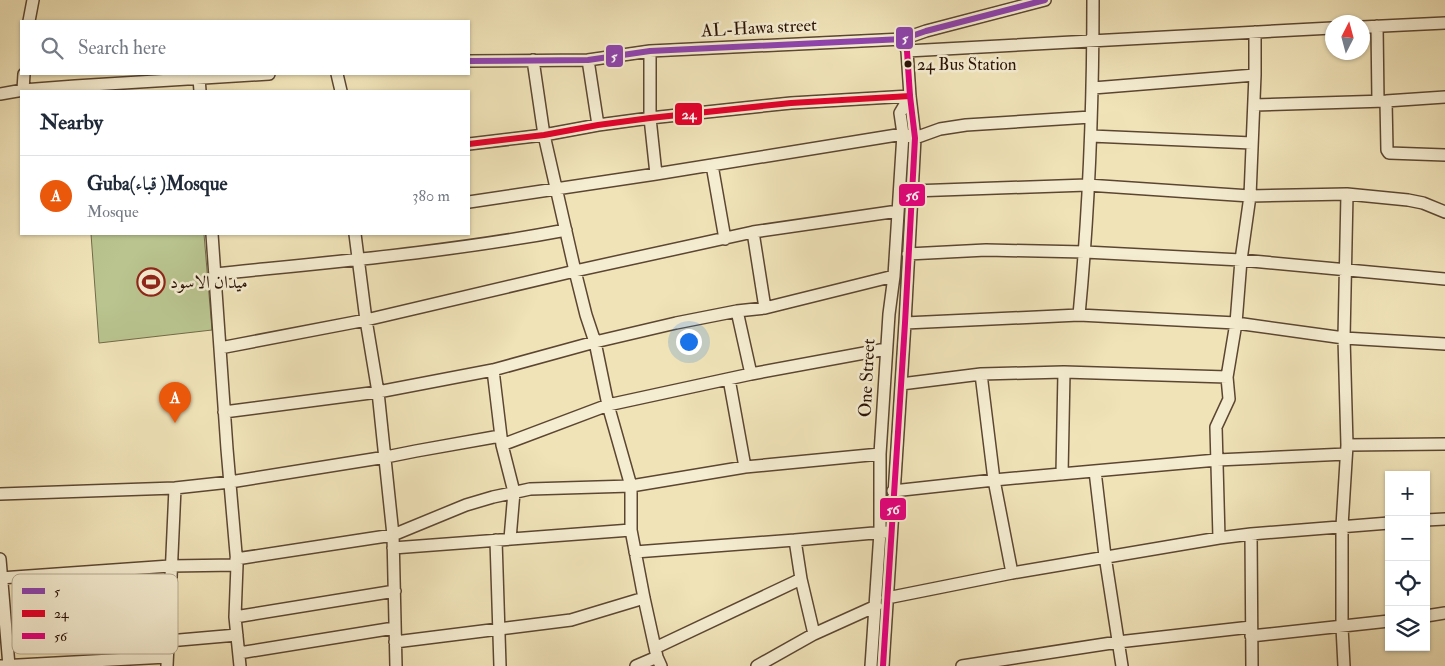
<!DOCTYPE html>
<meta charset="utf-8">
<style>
:root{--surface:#fff;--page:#f6f6f7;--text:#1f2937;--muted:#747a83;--line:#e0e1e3;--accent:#ea580c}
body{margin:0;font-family:"IM FELL Double Pica",Amiri,serif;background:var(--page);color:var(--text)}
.controls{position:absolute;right:15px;bottom:15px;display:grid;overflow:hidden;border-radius:0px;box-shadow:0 1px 4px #0004}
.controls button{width:45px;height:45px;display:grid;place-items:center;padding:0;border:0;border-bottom:1px solid var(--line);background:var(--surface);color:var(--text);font:25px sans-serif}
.compass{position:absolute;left:1325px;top:15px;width:45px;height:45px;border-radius:50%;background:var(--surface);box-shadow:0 1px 4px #0004;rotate:6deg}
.you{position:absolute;left:688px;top:341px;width:18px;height:18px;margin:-12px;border:4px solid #fff;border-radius:50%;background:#1a73e8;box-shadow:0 0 0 8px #1a73e833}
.badge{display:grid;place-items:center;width:32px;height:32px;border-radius:50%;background:var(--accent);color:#fff;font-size:16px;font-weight:700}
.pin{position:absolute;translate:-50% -41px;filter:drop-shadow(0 1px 2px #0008)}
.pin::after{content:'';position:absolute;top:26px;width:18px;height:15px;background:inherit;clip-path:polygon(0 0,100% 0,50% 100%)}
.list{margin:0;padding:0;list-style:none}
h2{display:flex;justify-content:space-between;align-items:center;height:65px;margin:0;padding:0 20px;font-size:21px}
h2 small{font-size:16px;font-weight:400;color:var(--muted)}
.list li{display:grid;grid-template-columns:32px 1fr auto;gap:15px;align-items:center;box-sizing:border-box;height:80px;padding:0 20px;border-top:1px solid var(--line)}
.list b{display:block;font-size:19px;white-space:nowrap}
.list p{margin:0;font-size:16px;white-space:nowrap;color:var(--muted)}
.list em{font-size:16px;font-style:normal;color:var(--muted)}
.icon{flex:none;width:28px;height:28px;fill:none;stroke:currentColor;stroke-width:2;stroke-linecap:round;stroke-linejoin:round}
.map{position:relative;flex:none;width:1445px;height:666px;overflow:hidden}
.search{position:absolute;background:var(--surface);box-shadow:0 1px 4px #0004;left:20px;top:20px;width:450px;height:55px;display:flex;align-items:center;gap:12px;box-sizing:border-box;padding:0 18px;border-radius:0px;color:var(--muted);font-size:19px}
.panel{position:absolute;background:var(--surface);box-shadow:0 1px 4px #0004;left:20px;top:90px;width:450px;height:145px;border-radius:0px}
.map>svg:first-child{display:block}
.green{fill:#b9c48f;stroke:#726b4a}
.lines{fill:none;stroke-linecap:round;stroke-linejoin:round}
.minor-casing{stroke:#5c4632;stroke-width:14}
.minor{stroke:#f5edd1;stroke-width:11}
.bus-1-casing{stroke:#f5edd1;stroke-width:10}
.bus-2-casing{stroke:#f5edd1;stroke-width:10}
.bus-3-casing{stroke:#f5edd1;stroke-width:10}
.bus-1{stroke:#8e44ad;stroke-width:6}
.bus-2{stroke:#e4002b;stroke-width:6}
.bus-3{stroke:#e5007d;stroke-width:6}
.bus-dot{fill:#2a1206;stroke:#f5edd1;stroke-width:2}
.labels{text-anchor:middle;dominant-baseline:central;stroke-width:5;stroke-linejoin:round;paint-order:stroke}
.bus-label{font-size:17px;fill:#2a1206;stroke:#f5edd1;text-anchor:start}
.street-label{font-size:18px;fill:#2a1206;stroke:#f5edd1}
.poi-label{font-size:18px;fill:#2a1206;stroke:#f5edd1;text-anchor:start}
.key{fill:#f5edd1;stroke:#b8ab94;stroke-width:1}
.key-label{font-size:14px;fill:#2a1206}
.line-badge{stroke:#f5edd1;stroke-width:2}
.badge-label{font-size:14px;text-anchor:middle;font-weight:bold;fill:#fff}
</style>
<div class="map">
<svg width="1445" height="666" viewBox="0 0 1445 666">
<rect width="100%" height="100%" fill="#f0e3b8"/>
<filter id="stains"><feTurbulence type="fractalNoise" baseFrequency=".004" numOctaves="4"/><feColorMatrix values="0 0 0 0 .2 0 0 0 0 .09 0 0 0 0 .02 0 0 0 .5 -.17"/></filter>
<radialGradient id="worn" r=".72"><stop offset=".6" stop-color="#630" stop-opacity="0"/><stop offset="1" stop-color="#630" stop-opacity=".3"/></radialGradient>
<path class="green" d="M 91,234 L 204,234 L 212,330 L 99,343 Z"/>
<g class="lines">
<g class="minor-casing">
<path id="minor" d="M 29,21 L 33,0
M 1377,26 L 1378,101
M 1362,27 L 1445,23
M 650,51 L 650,118 L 656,174
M 907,51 L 1332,28
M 533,60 L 544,135 L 575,271 L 586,315 L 595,342 L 608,405 L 631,486 L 631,530 L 644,598 L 657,657 L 661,666
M 588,60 L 598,125
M 469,61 L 588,60 L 650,51 L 903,39 L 926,31 L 1045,0
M 337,74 L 341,91
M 199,78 L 200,91
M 1093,88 L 1255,75
M 23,90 L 24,74
M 0,94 L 23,90 L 75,86 L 269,74
M 1386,101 L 1387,150 L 1389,153 L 1445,155
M 1254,105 L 1386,101 L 1445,97
M 1091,136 L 1252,143
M 469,144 L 544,135 L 598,125 L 650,118 L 791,103 L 910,96
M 712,165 L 725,239
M 912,191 L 1087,185 L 1250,196 L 1347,194 L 1408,200 L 1423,203 L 1445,212
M 469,202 L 656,174 L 903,134 L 915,138 L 940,129 L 966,125 L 1091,117
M 753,232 L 765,308
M 212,234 L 227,449 L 237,565 L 235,617 L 240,666
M 355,234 L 366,320 L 378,392 L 393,535 L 396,666
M 908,254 L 986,250 L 1085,252 L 1241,260 L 1445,279
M 215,274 C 332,262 450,252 566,230
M 737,311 L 751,374
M 1079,315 C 1089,210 1093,105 1093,0
M 905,323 L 1079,315 L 1236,323 L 1344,338 L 1445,344
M 220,348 L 366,320 L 575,271 L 753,232 L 898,211
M 493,370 L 502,445 L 514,492 L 510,539
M 981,374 L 994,480 L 1012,573
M 729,379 L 745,467
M 901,384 L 981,374 L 1064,372 L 1227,377
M 224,412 L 378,392 L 493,370 L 595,342 L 676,323 L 737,311 L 765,308 L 894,276
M 502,445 L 608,405 L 751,374 L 886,349
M 1347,445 L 1445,444
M 1095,471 L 1105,556 L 1122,666
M 1062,474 L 1064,372
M 893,491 L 994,480 L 1217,460 L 1346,454
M 0,494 L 175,488 L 230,482 L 386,457 L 416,451 L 500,436
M 1426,520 L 1445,519
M 1251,534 L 1252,666
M 1219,538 L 1216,427 L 1229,399 L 1227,377 L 1236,323 L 1241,260 L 1250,196 L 1255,75 L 1255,32
M 496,540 L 500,666
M 795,540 L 801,579 L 814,634
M 393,548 L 631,530
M 635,552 L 795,540 L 885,532
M 0,559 L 9,666
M 236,559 L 393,535 L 466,505 L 493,497 L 530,489 L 631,486 L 745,467 L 880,454
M 0,578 L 170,566 L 237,565
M 887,598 L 1012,573 L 1219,538 L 1251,534 L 1389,523
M 1426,616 L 1445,613
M 235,617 L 395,591
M 1251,636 L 1389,621
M 168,641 L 237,635
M 395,642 L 571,620 L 644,598
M 655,648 L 801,579
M 239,653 L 394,628
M 0,666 L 167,657
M 167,666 L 175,488
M 636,666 L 657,657
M 757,666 L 814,634 L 876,606
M 871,666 L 880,532 L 880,454 L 889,314 L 894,276 L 903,134 L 900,113 L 910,96
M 883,666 L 905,323 L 915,138 L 910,96 L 907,51 L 903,39
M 962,666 L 1118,642 L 1251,627
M 1344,666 L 1342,627 L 1342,526 L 1347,445 L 1344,338 L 1347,194"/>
</g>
<use href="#minor" class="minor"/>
<g class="bus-1-casing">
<path id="bus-1" d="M 469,61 L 588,60 L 650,51 L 903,39 L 926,31 L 1045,0"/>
</g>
<g class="bus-2-casing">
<path id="bus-2" d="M 469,144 L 544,135 L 598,125 L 650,118 L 791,103 L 910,96"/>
</g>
<g class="bus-3-casing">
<path id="bus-3" d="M 883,666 L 905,323 L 915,138 L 910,96 L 907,51 L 903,39"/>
</g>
<use href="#bus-1" class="bus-1"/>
<use href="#bus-2" class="bus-2"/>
<use href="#bus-3" class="bus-3"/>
</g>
<defs>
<g id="stadium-ring" transform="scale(1.4375)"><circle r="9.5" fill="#f5edd1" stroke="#8f2418" stroke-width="1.5"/><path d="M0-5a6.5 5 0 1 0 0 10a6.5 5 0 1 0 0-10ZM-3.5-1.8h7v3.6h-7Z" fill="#8f2418"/></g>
</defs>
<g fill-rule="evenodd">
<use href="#stadium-ring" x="151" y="282"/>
</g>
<circle class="bus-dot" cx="908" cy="64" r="4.5"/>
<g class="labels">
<g class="bus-label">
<text x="917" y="64">24 Bus Station</text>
</g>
<g class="street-label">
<text transform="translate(759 28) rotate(-3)">AL-Hawa street</text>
<text transform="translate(867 378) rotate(-87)">One Street</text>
</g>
<g class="poi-label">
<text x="170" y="282">ميدان الاسود</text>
</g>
</g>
<rect x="12" y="574" width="166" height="80" rx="8" class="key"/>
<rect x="22" y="588" width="23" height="6" fill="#8e44ad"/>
<rect x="22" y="610" width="23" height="7" fill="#e4002b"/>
<rect x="22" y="633" width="23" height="6" fill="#e5007d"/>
<g class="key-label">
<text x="54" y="596">5</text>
<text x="54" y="618">24</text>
<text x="54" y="641">56</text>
</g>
<g class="line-badge">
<rect x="895" y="26" width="19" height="24" rx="5" fill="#8e44ad"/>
<rect x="605" y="44" width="19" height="24" rx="5" fill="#8e44ad"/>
<rect x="674" y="102" width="29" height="24" rx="5" fill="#e4002b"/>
<rect x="898" y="183" width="28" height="24" rx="5" fill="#e5007d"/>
<rect x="879" y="497" width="28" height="24" rx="5" fill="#e5007d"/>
</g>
<g class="badge-label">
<text x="905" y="43">5</text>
<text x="614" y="61">5</text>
<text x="689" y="119">24</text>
<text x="912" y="200">56</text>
<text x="893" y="514">56</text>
</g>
<rect width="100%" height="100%" filter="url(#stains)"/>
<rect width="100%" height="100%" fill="url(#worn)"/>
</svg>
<div class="controls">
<button>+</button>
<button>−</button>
<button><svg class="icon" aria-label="locate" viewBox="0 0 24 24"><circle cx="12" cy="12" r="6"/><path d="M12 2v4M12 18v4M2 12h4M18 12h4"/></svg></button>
<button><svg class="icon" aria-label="layers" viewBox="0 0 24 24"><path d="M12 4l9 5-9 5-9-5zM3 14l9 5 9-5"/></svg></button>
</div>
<svg class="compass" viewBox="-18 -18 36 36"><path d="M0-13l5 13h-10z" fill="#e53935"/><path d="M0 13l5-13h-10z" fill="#747a83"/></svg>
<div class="you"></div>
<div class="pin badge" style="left:175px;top:423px">A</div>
<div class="search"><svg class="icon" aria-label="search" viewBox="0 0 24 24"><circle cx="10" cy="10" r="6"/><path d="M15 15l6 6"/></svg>Search here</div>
<section class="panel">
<h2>Nearby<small></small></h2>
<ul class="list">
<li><span class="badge">A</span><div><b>Guba(قباء )Mosque</b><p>Mosque</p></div><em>380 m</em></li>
</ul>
</section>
</div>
